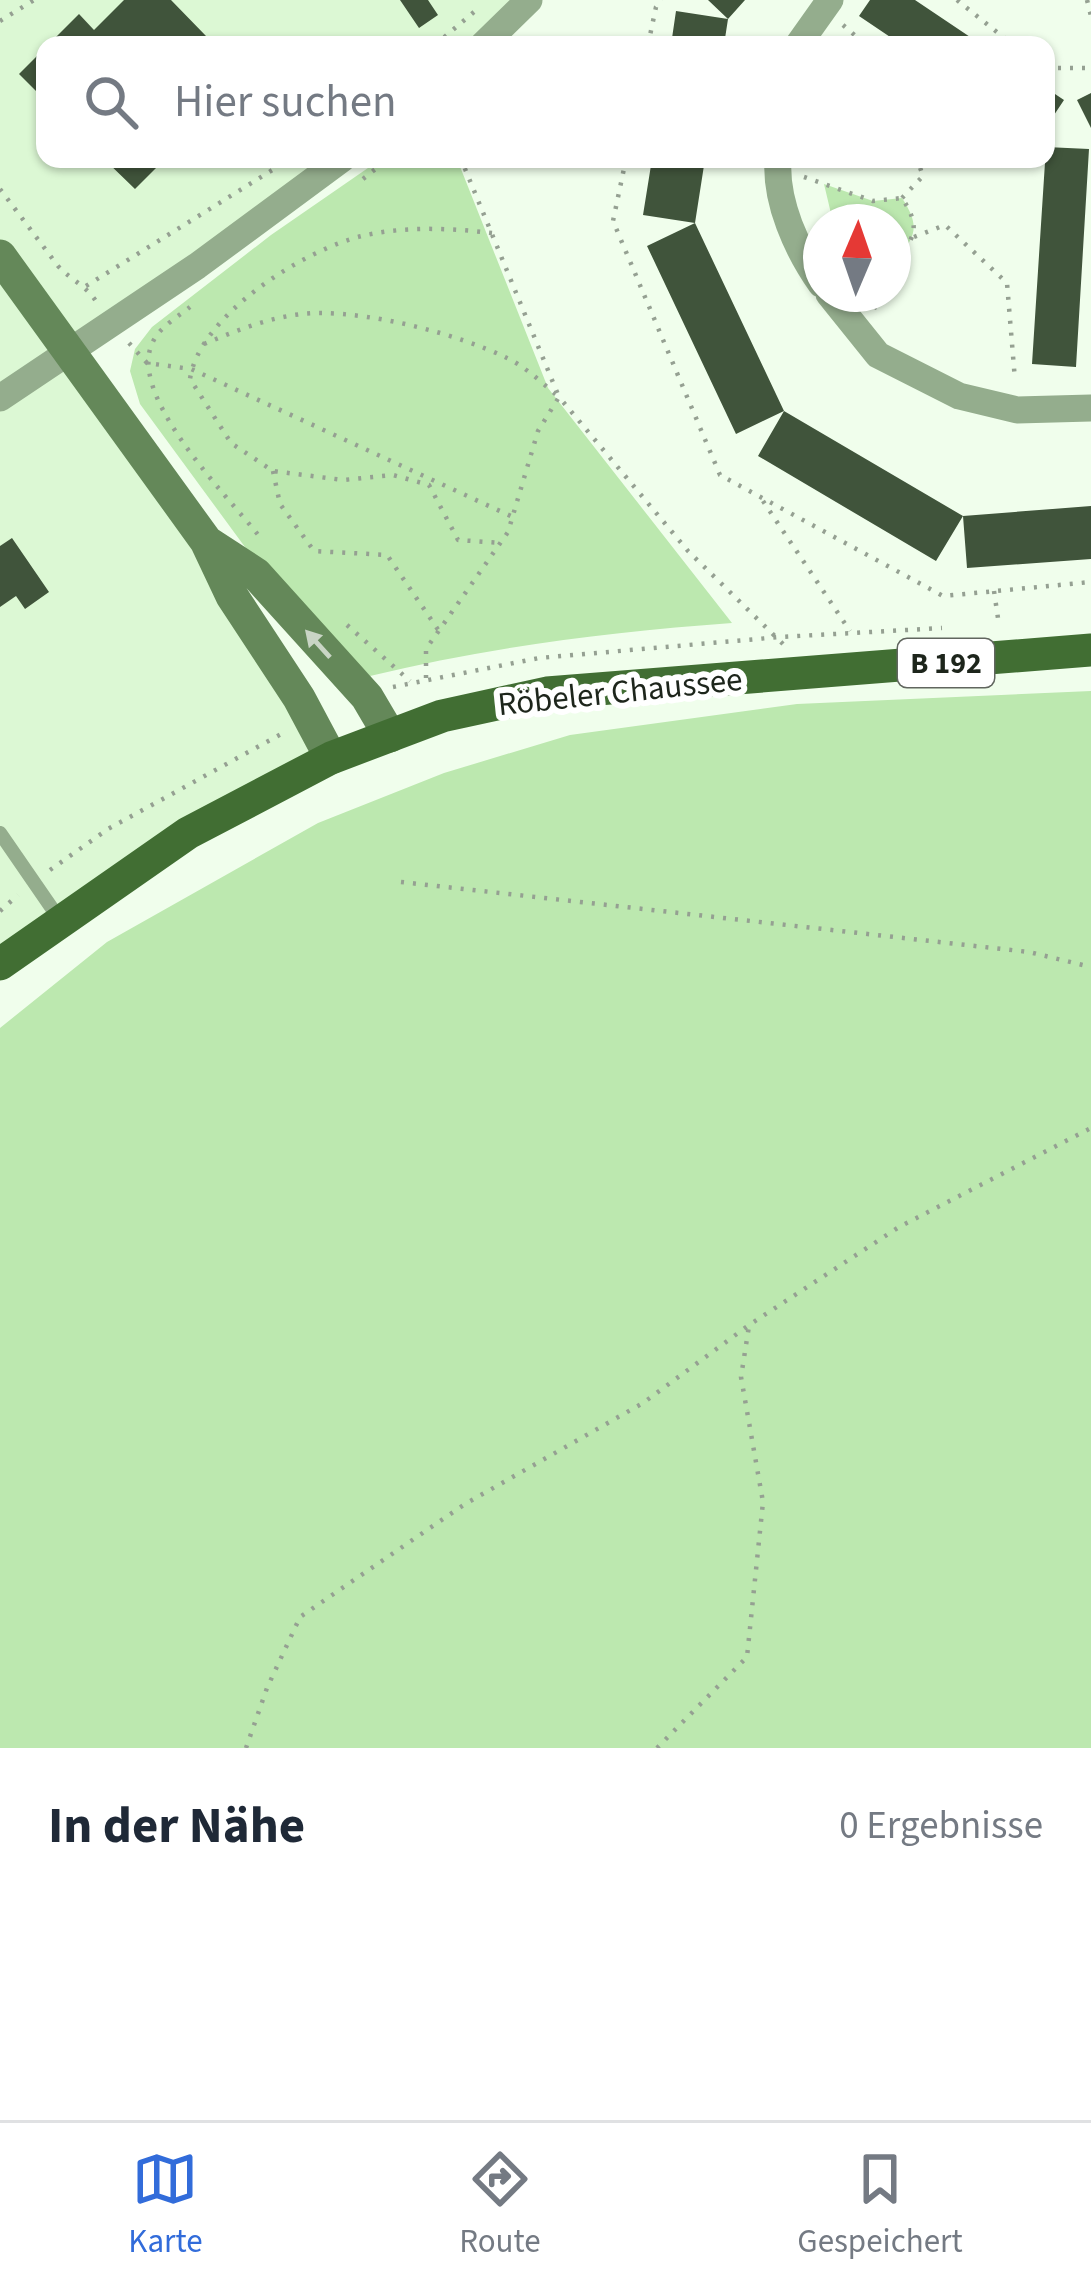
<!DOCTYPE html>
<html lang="de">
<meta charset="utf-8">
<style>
:root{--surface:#fff;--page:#f2f2f3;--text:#1f2937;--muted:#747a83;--line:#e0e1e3;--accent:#326cda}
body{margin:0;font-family:"Source Sans 3",sans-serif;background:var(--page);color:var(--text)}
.compass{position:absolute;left:803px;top:204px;width:108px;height:108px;border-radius:50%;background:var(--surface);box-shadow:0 3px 9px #0004;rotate:2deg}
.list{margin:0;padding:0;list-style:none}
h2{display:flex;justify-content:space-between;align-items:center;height:156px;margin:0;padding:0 48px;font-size:51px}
h2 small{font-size:39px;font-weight:400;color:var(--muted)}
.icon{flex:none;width:66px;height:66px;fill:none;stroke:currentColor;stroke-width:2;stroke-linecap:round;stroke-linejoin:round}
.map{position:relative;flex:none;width:1091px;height:1748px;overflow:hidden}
.search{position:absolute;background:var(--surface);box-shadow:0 3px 9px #0004;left:36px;right:36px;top:36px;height:132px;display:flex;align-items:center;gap:30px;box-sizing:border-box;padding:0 42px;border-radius:24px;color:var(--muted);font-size:45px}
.sheet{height:372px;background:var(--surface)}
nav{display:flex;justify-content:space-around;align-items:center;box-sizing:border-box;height:168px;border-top:3px solid var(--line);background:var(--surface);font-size:33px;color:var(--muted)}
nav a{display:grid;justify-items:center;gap:6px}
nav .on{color:var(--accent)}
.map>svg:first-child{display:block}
.built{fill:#dcf8d4}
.green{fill:#bce8af}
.building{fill:#40543b}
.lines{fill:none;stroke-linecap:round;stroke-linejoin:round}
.path{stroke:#95a092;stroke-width:4.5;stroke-dasharray:3 9;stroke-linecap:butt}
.service{stroke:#94ad8d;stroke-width:14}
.minor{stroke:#94ad8d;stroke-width:27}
.secondary{stroke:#648859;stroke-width:33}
.primary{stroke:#416e33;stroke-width:33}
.oneway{fill:#c9d5c5}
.labels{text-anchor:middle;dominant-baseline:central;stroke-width:12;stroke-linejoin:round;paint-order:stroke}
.shield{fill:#fff;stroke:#61665f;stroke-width:3}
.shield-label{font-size:30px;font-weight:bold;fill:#1d251b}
.street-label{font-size:33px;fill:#1d251b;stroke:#fff}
</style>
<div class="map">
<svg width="1091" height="1748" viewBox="0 0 1091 1748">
<rect width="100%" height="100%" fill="#f0feec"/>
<path class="built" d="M 0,0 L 525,0 L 481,45 L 45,45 L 45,159 L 342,159 L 69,349 L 331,758 L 0,964 Z"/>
<path class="green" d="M 381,159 L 457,159 L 548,388 L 732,623 C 609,632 490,647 370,676 L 253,558 L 140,404 L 130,371 L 135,349 L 152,327 L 271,235 Z
M 824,184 L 873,201 L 902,198 C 923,230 913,238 893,266 L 893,222 L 833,222 Z
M 1091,691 L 1091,1748 L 0,1748 L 0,1028 L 107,942 L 318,823 L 444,773 L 570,735 L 797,704 Z"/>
<path class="building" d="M 124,0 L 171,0 L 206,36 L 197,45 L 48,45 L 79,14 L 94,30 Z
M 400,0 L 428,0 L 438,15 L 419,28 Z
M 708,0 L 745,0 L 728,19 Z
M 870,0 L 915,0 L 982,45 L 902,45 L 859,16 Z
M 676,11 L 728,19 L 724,45 L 671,45 Z
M 45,48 L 45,100 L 19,74 Z
M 1046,88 L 1064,100 L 1046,127 Z
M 1091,93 L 1091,128 L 1077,100 Z
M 1046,147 L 1089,149 L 1076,367 L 1032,364 Z
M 104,159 L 165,159 L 135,189 Z
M 652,159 L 705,159 L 695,223 L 643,215 Z
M 695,223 L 784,411 L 736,434 L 647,246 Z
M 784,411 L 963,516 L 936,561 L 758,456 Z
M 1091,506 L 1091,559 L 967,568 L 963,516 Z
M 12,538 L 49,592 L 25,609 L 16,596 L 0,607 L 0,546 Z"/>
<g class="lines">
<path class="path" d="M 957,0 L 1013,45
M 1087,0 L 1091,16
M 0,21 L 34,0
M 843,25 L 866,45
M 435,45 L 474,12
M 648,45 L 656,7 L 662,0
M 1046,68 L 1091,68
M 626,159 L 613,221 L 720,475 L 943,596 L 1091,582
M 804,177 L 873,201 L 902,198 C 923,230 913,238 893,266
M 363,179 L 388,159
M 0,189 L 58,266 C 71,280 85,285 96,301
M 902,198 L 923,176 L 917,159
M 492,233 C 449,228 404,226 362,236 C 303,250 199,316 190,379 L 231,443 L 273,471 L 343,480 L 393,475 L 429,485 L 458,540 L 502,543
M 914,237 L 945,225 L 1007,283 L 1015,380
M 86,286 L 290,159
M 190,307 C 180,315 162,326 155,338 C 121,391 228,496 259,536
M 874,309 L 881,294
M 129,343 L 147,363 L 191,369 L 513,517
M 204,344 C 240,329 280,313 319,313 C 375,313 458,334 507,358 C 526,367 543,384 559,397 L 461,159
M 273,471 L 280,504 L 314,551 L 387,555 L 439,631
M 763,501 L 850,631
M 994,591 L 999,625
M 347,625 L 410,681
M 426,678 L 426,649 L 508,532 L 538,431 L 559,397 L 688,551 L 784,645
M 393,687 L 539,658 L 780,637 L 942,628
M 50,870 L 108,829 L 283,733
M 401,882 L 1029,952 L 1091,967
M 0,911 L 18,895
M 246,1748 L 267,1688 L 300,1617 L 465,1504 L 643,1403 L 749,1325 L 899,1227 L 1091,1128
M 657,1748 L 747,1657 L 763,1502 L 741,1377 L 749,1326"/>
<path class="service" d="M 0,833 L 60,920"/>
<path class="minor" d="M 483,45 L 529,0
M 798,45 L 830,0
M 778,159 C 775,202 797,250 821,284
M 829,294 L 878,355 L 959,396 L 1017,410 L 1091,408
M 0,398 L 197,266 L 342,159"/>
<path class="secondary" d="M 0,256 L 206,541 L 232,596 L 299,698 L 331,758
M 207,542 L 256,574 L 367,697 L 390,736"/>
<path class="primary" d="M 0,964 L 188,833 L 331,758 L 442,716 L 547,693 L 1091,650"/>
</g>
<defs><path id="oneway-solid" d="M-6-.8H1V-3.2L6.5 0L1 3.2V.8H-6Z" transform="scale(3)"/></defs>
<use class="oneway" href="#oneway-solid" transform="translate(318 644) rotate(-132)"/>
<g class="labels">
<rect class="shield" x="898" y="639" width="96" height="48" rx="9"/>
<g class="shield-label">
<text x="946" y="663">B 192</text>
</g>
<g class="street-label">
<text transform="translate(620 692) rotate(-6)">Röbeler Chaussee</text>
</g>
</g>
</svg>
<svg class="compass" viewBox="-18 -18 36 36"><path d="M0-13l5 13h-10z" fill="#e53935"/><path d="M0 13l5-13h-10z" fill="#747a83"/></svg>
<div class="search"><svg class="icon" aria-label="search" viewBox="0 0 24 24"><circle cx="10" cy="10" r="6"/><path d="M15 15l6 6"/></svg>Hier suchen</div>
</div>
<section class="sheet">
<h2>In der Nähe<small>0 Ergebnisse</small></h2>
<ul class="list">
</ul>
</section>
<nav>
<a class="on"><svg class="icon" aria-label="map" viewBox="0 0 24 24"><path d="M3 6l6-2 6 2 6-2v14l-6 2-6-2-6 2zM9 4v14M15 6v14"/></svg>Karte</a>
<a><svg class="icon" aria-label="directions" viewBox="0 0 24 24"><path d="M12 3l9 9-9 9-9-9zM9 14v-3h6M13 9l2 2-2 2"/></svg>Route</a>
<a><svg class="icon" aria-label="saved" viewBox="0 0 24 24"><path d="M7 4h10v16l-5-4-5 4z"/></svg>Gespeichert</a>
</nav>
